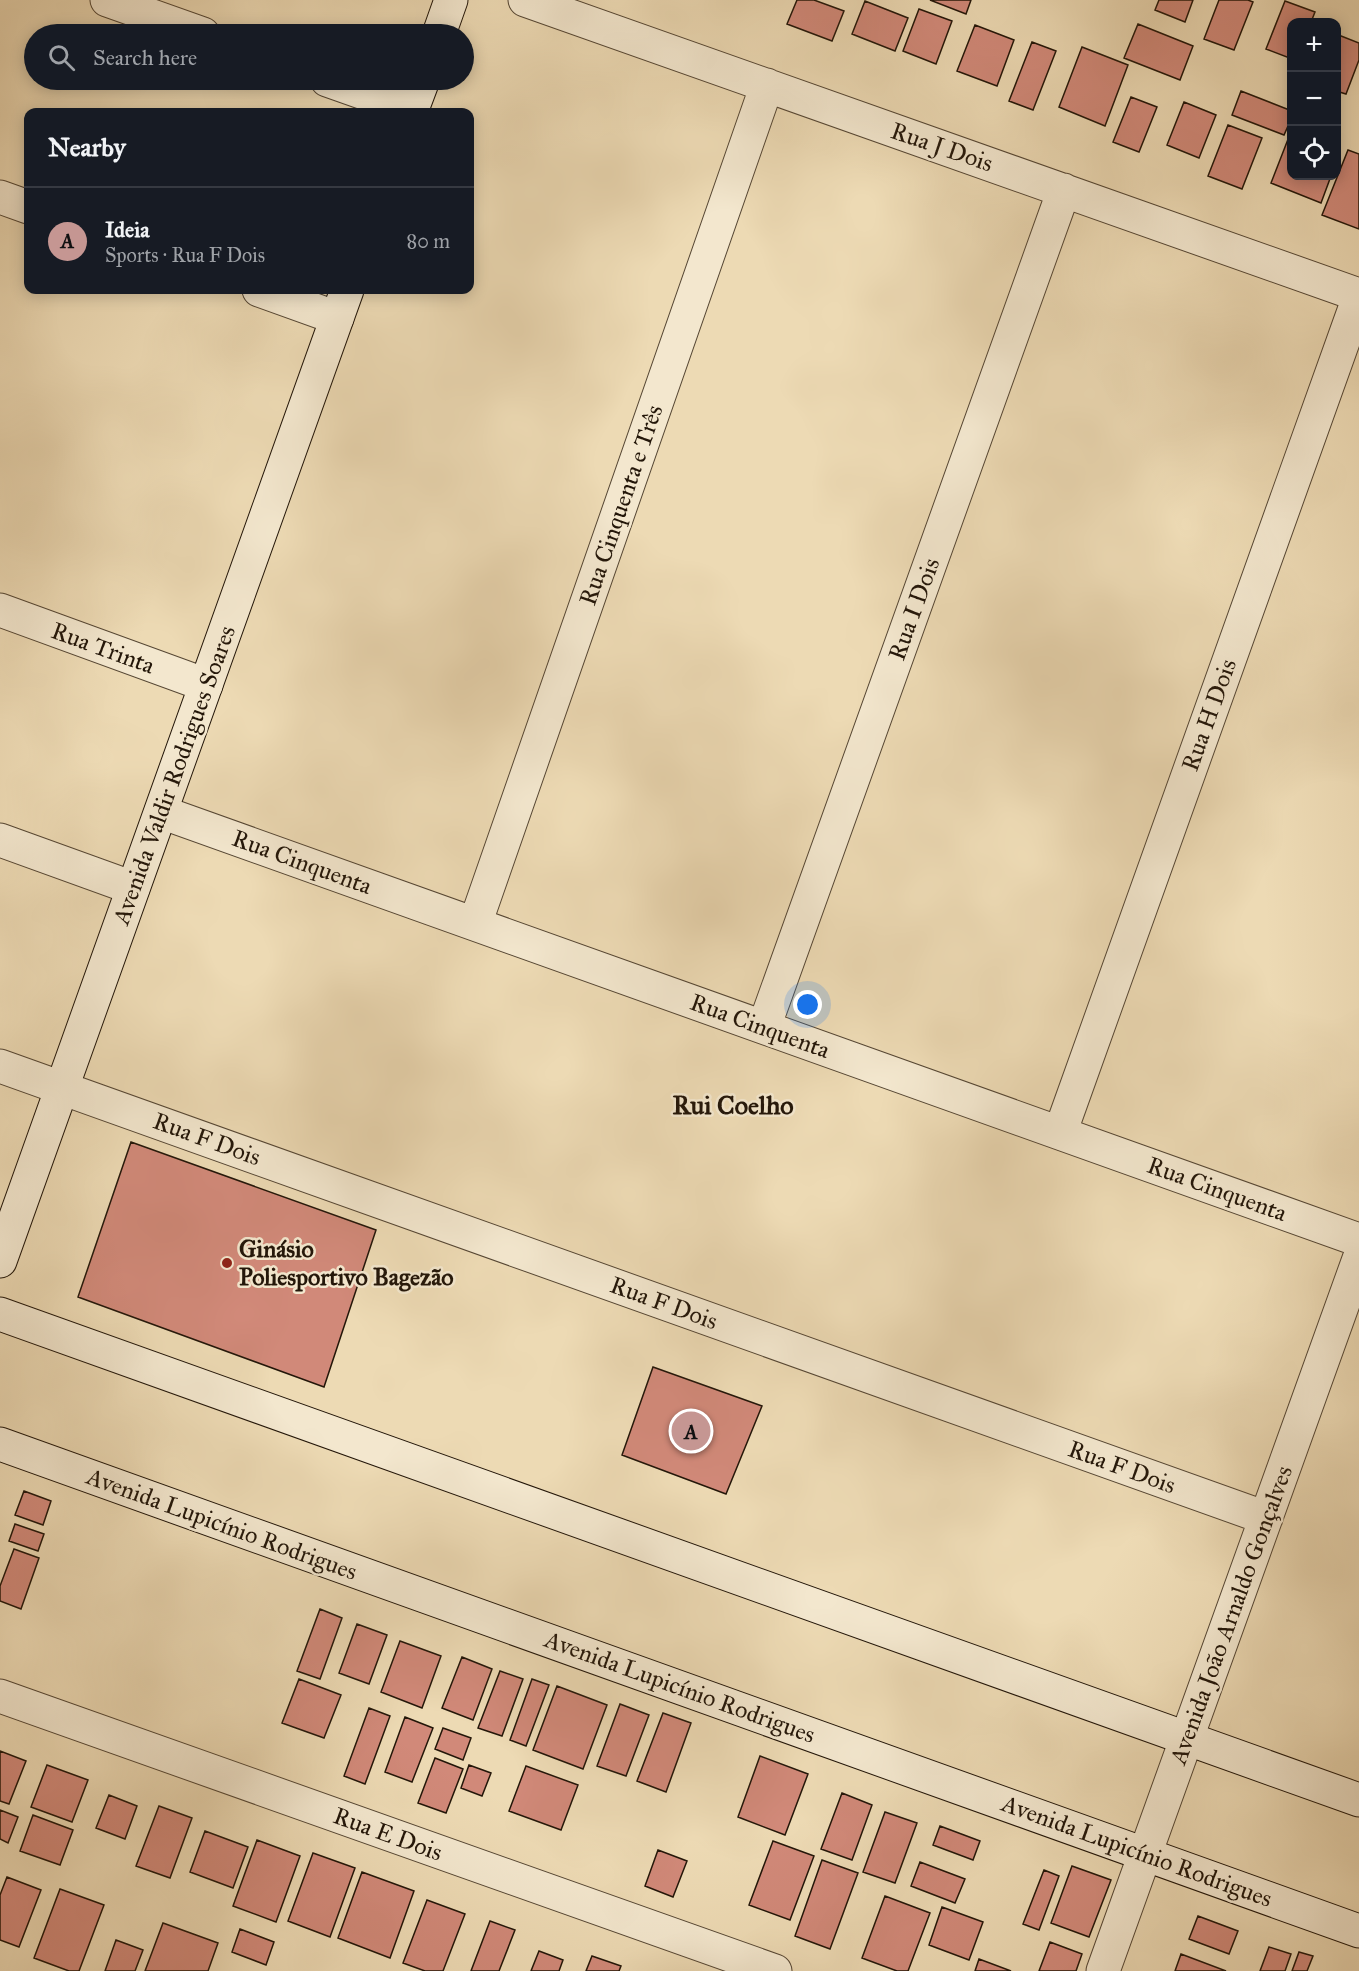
<!DOCTYPE html>
<meta charset="utf-8">
<style>
:root{--surface:#171b24;--page:#242831;--text:#f1f3f6;--muted:#9ea1a6;--line:#363941;--accent:#c59692}
body{margin:0;font-family:"IM FELL Great Primer",serif;background:var(--page);color:var(--text)}
.controls{position:absolute;right:18px;top:18px;display:grid;overflow:hidden;border-radius:12px;box-shadow:0 3px 15px #0003}
.controls button{width:54px;height:54px;display:grid;place-items:center;padding:0;border:0;border-bottom:2px solid var(--line);background:var(--surface);color:var(--text);font:30px sans-serif}
.you{position:absolute;left:808px;top:1005px;width:21px;height:21px;margin:-15px;border:4px solid #fff;border-radius:50%;background:#1a73e8;box-shadow:0 0 0 9px #1a73e833}
.badge{display:grid;place-items:center;width:39px;height:39px;border-radius:50%;background:var(--accent);color:#111;font-size:20px;font-weight:700}
.pin{position:absolute;translate:-50% -50%;border:3px solid #fff;box-shadow:0 2px 6px #0006}
.list{margin:0;padding:0;list-style:none}
h2{display:flex;justify-content:space-between;align-items:center;height:78px;margin:0;padding:0 24px;font-size:26px}
h2 small{font-size:20px;font-weight:400;color:var(--muted)}
.list li{display:grid;grid-template-columns:39px 1fr auto;gap:18px;align-items:center;box-sizing:border-box;height:108px;padding:0 24px;border-top:2px solid var(--line)}
.list b{display:block;font-size:22px;white-space:nowrap}
.list p{margin:0;font-size:20px;white-space:nowrap;color:var(--muted)}
.list em{font-size:20px;font-style:normal;color:var(--muted)}
.icon{flex:none;width:33px;height:33px;fill:none;stroke:currentColor;stroke-width:2;stroke-linecap:round;stroke-linejoin:round}
.map{position:relative;flex:none;width:1359px;height:1971px;overflow:hidden}
.search{position:absolute;background:var(--surface);box-shadow:0 3px 15px #0003;left:24px;top:24px;width:450px;height:66px;display:flex;align-items:center;gap:15px;box-sizing:border-box;padding:0 21px;border-radius:33px;color:var(--muted);font-size:22px}
.panel{position:absolute;background:var(--surface);box-shadow:0 3px 15px #0003;left:24px;top:108px;width:450px;height:186px;border-radius:12px}
.map>svg:first-child{display:block}
.building{fill:#d18979;stroke:#231609;stroke-width:1.5}
.lines{fill:none;stroke-linecap:round;stroke-linejoin:round}
.street-casing{stroke:#564734;stroke-width:35}
.secondary-casing{stroke:#231609;stroke-width:35}
.street{stroke:#f3e7ce;stroke-width:33}
.secondary{stroke:#f3e7ce;stroke-width:33}
.poi-dot{fill:#8f2418;stroke:#f3e7ce;stroke-width:2}
.labels{text-anchor:middle;dominant-baseline:central;stroke-width:5;stroke-linejoin:round;paint-order:stroke}
.street-label{font-size:24px;fill:#231609;stroke:#f3e7ce}
.poi-label{font-size:24px;font-weight:bold;fill:#231609;stroke:#f3e7ce;text-anchor:start}
.neighbourhood-label{font-size:26px;font-weight:bold;fill:#231609;stroke:#f3e7ce}
</style>
<div class="map">
<svg width="1359" height="1971" viewBox="0 0 1359 1971">
<rect width="100%" height="100%" fill="#eddab4"/>
<filter id="stains"><feTurbulence type="fractalNoise" baseFrequency=".00333" numOctaves="4"/><feColorMatrix values="0 0 0 0 .2 0 0 0 0 .09 0 0 0 0 .02 0 0 0 .5 -.17"/></filter>
<radialGradient id="worn" r=".72"><stop offset=".6" stop-color="#630" stop-opacity="0"/><stop offset="1" stop-color="#630" stop-opacity=".3"/></radialGradient>
<path class="building" d="M 797,0 L 814,0 L 844,11 L 832,41 L 787,24 Z
M 930,0 L 971,0 L 966,14 Z
M 1159,0 L 1193,0 L 1185,22 L 1155,10 Z
M 1219,0 L 1248,0 L 1253,2 L 1234,50 L 1204,39 Z
M 865,1 L 908,18 L 895,51 L 852,34 Z
M 1285,1 L 1315,12 L 1311,22 L 1292,22 L 1292,59 L 1266,49 Z
M 919,9 L 952,21 L 936,64 L 903,51 Z
M 1138,24 L 1193,46 L 1180,80 L 1124,58 Z
M 975,25 L 1014,40 L 997,86 L 957,71 Z
M 1336,34 L 1359,43 L 1359,60 L 1346,94 L 1336,91 Z
M 1032,42 L 1056,51 L 1033,110 L 1009,101 Z
M 1082,47 L 1128,65 L 1105,126 L 1059,107 Z
M 1241,91 L 1292,111 L 1292,117 L 1284,135 L 1232,115 Z
M 1131,97 L 1157,107 L 1139,152 L 1113,142 Z
M 1184,102 L 1216,115 L 1199,158 L 1167,145 Z
M 1228,125 L 1262,138 L 1242,189 L 1208,176 Z
M 1292,129 L 1292,176 L 1331,176 L 1321,203 L 1271,183 Z
M 1348,150 L 1359,154 L 1359,229 L 1322,215 Z
M 131,1142 L 376,1230 L 324,1387 L 78,1297 Z
M 653,1367 L 762,1406 L 726,1494 L 622,1455 Z
M 24,1491 L 51,1501 L 43,1525 L 15,1515 Z
M 15,1524 L 44,1534 L 38,1551 L 9,1541 Z
M 14,1549 L 39,1558 L 21,1609 L 0,1601 L 0,1586 Z
M 320,1609 L 342,1618 L 320,1679 L 297,1671 Z
M 357,1624 L 387,1635 L 369,1684 L 339,1673 Z
M 400,1641 L 441,1656 L 422,1708 L 381,1692 Z
M 462,1657 L 492,1669 L 473,1720 L 442,1708 Z
M 500,1671 L 523,1679 L 502,1736 L 478,1728 Z
M 299,1679 L 341,1695 L 324,1738 L 282,1723 Z
M 532,1679 L 549,1685 L 526,1746 L 510,1740 Z
M 557,1686 L 607,1705 L 583,1769 L 533,1750 Z
M 620,1704 L 649,1715 L 626,1776 L 597,1766 Z
M 369,1708 L 390,1716 L 365,1784 L 344,1776 Z
M 663,1713 L 691,1723 L 666,1792 L 637,1781 Z
M 405,1717 L 433,1728 L 412,1782 L 385,1772 Z
M 443,1728 L 471,1738 L 463,1760 L 435,1749 Z
M 0,1751 L 26,1761 L 9,1804 L 0,1801 Z
M 760,1756 L 808,1774 L 785,1835 L 738,1817 Z
M 435,1758 L 463,1769 L 446,1813 L 418,1803 Z
M 47,1765 L 88,1780 L 72,1822 L 31,1807 Z
M 469,1765 L 491,1773 L 482,1796 L 461,1788 Z
M 526,1766 L 578,1785 L 561,1830 L 509,1811 Z
M 842,1793 L 872,1805 L 852,1860 L 821,1849 Z
M 109,1795 L 137,1806 L 125,1839 L 96,1828 Z
M 159,1806 L 192,1818 L 170,1878 L 136,1866 Z
M 0,1810 L 18,1817 L 8,1843 L 0,1839 Z
M 885,1812 L 917,1823 L 895,1883 L 863,1872 Z
M 33,1815 L 73,1830 L 60,1865 L 20,1851 Z
M 940,1826 L 980,1841 L 973,1860 L 933,1845 Z
M 205,1831 L 248,1847 L 233,1888 L 190,1872 Z
M 257,1840 L 300,1856 L 276,1922 L 233,1906 Z
M 773,1841 L 814,1856 L 790,1920 L 749,1905 Z
M 658,1850 L 687,1861 L 673,1897 L 645,1886 Z
M 313,1853 L 355,1868 L 330,1937 L 288,1921 Z
M 822,1860 L 858,1873 L 830,1949 L 795,1936 Z
M 920,1862 L 965,1879 L 955,1903 L 911,1886 Z
M 1072,1866 L 1111,1880 L 1089,1937 L 1051,1923 Z
M 1044,1870 L 1059,1876 L 1039,1930 L 1023,1924 Z
M 362,1872 L 414,1891 L 390,1958 L 338,1938 Z
M 7,1877 L 41,1890 L 19,1947 L 0,1940 L 0,1895 Z
M 60,1889 L 104,1905 L 79,1971 L 69,1971 L 34,1958 Z
M 885,1896 L 930,1913 L 908,1971 L 897,1971 L 862,1958 Z
M 427,1900 L 465,1914 L 443,1971 L 425,1971 L 403,1963 Z
M 942,1907 L 983,1922 L 969,1960 L 929,1945 Z
M 1198,1916 L 1238,1931 L 1229,1954 L 1189,1939 Z
M 490,1921 L 515,1930 L 499,1971 L 471,1971 Z
M 163,1923 L 218,1943 L 208,1971 L 145,1971 Z
M 240,1929 L 274,1942 L 266,1965 L 232,1952 Z
M 116,1940 L 143,1950 L 135,1971 L 105,1971 Z
M 1050,1942 L 1082,1954 L 1076,1971 L 1039,1971 Z
M 1269,1947 L 1291,1954 L 1285,1971 L 1260,1971 Z
M 539,1951 L 563,1960 L 559,1971 L 531,1971 Z
M 1299,1952 L 1313,1956 L 1307,1971 L 1292,1971 Z
M 1181,1954 L 1226,1971 L 1175,1971 Z
M 592,1956 L 621,1966 L 619,1971 L 586,1971 Z
M 979,1959 L 1011,1971 L 975,1971 Z"/>
<g class="lines">
<g class="street-casing">
<path id="street" d="M 107,0 L 203,34
M 525,0 L 1359,295
M 327,80 L 412,110
M 0,197 L 28,207
M 259,290 L 337,318
M 0,610 L 206,685
M 161,812 L 1359,1240
M 0,840 L 133,888
M 475,924 L 767,85
M 764,1027 L 1064,190
M 0,1066 L 1266,1518
M 1060,1133 L 1359,297
M 0,1696 L 775,1971
M 1103,1971 L 1359,1259"/>
</g>
<g class="secondary-casing">
<path id="secondary" d="M 439,34 L 451,0
M 411,112 L 423,80
M 0,1261 L 347,290
M 0,1314 L 1359,1800
M 0,1444 L 1359,1931"/>
</g>
<use href="#street" class="street"/>
<use href="#secondary" class="secondary"/>
</g>
<circle class="poi-dot" cx="227" cy="1263" r="6"/>
<g class="labels">
<g class="street-label">
<text transform="translate(942 147) rotate(19)">Rua J Dois</text>
<text transform="translate(621 505) rotate(-71)">Rua Cinquenta e Três</text>
<text transform="translate(914 609) rotate(-70)">Rua I Dois</text>
<text transform="translate(103 648) rotate(20)">Rua Trinta</text>
<text transform="translate(1209 715) rotate(-70)">Rua H Dois</text>
<text transform="translate(174 775) rotate(-70)">Avenida Valdir Rodrigues Soares</text>
<text transform="translate(302 862) rotate(20)">Rua Cinquenta</text>
<text transform="translate(760 1026) rotate(20)">Rua Cinquenta</text>
<text transform="translate(207 1139) rotate(20)">Rua F Dois</text>
<text transform="translate(1217 1189) rotate(20)">Rua Cinquenta</text>
<text transform="translate(664 1303) rotate(20)">Rua F Dois</text>
<text transform="translate(1122 1467) rotate(20)">Rua F Dois</text>
<text transform="translate(222 1524) rotate(20)">Avenida Lupicínio Rodrigues</text>
<text transform="translate(1231 1615) rotate(-70)">Avenida João Arnaldo Gonçalves</text>
<text transform="translate(680 1687) rotate(20)">Avenida Lupicínio Rodrigues</text>
<text transform="translate(388 1834) rotate(20)">Rua E Dois</text>
<text transform="translate(1137 1851) rotate(20)">Avenida Lupicínio Rodrigues</text>
</g>
<g class="poi-label">
<text x="239" y="1249">Ginásio<tspan x="239" dy="28">Poliesportivo Bagezão</tspan></text>
</g>
<g class="neighbourhood-label">
<text x="733" y="1105">Rui Coelho</text>
</g>
</g>
<rect width="100%" height="100%" filter="url(#stains)"/>
<rect width="100%" height="100%" fill="url(#worn)"/>
</svg>
<div class="controls">
<button>+</button>
<button>−</button>
<button><svg class="icon" aria-label="locate" viewBox="0 0 24 24"><circle cx="12" cy="12" r="6"/><path d="M12 2v4M12 18v4M2 12h4M18 12h4"/></svg></button>
</div>
<div class="you"></div>
<div class="pin badge" style="left:691px;top:1431px">A</div>
<div class="search"><svg class="icon" aria-label="search" viewBox="0 0 24 24"><circle cx="10" cy="10" r="6"/><path d="M15 15l6 6"/></svg>Search here</div>
<section class="panel">
<h2>Nearby<small></small></h2>
<ul class="list">
<li><span class="badge">A</span><div><b>Ideia</b><p>Sports · Rua F Dois</p></div><em>80 m</em></li>
</ul>
</section>
</div>
